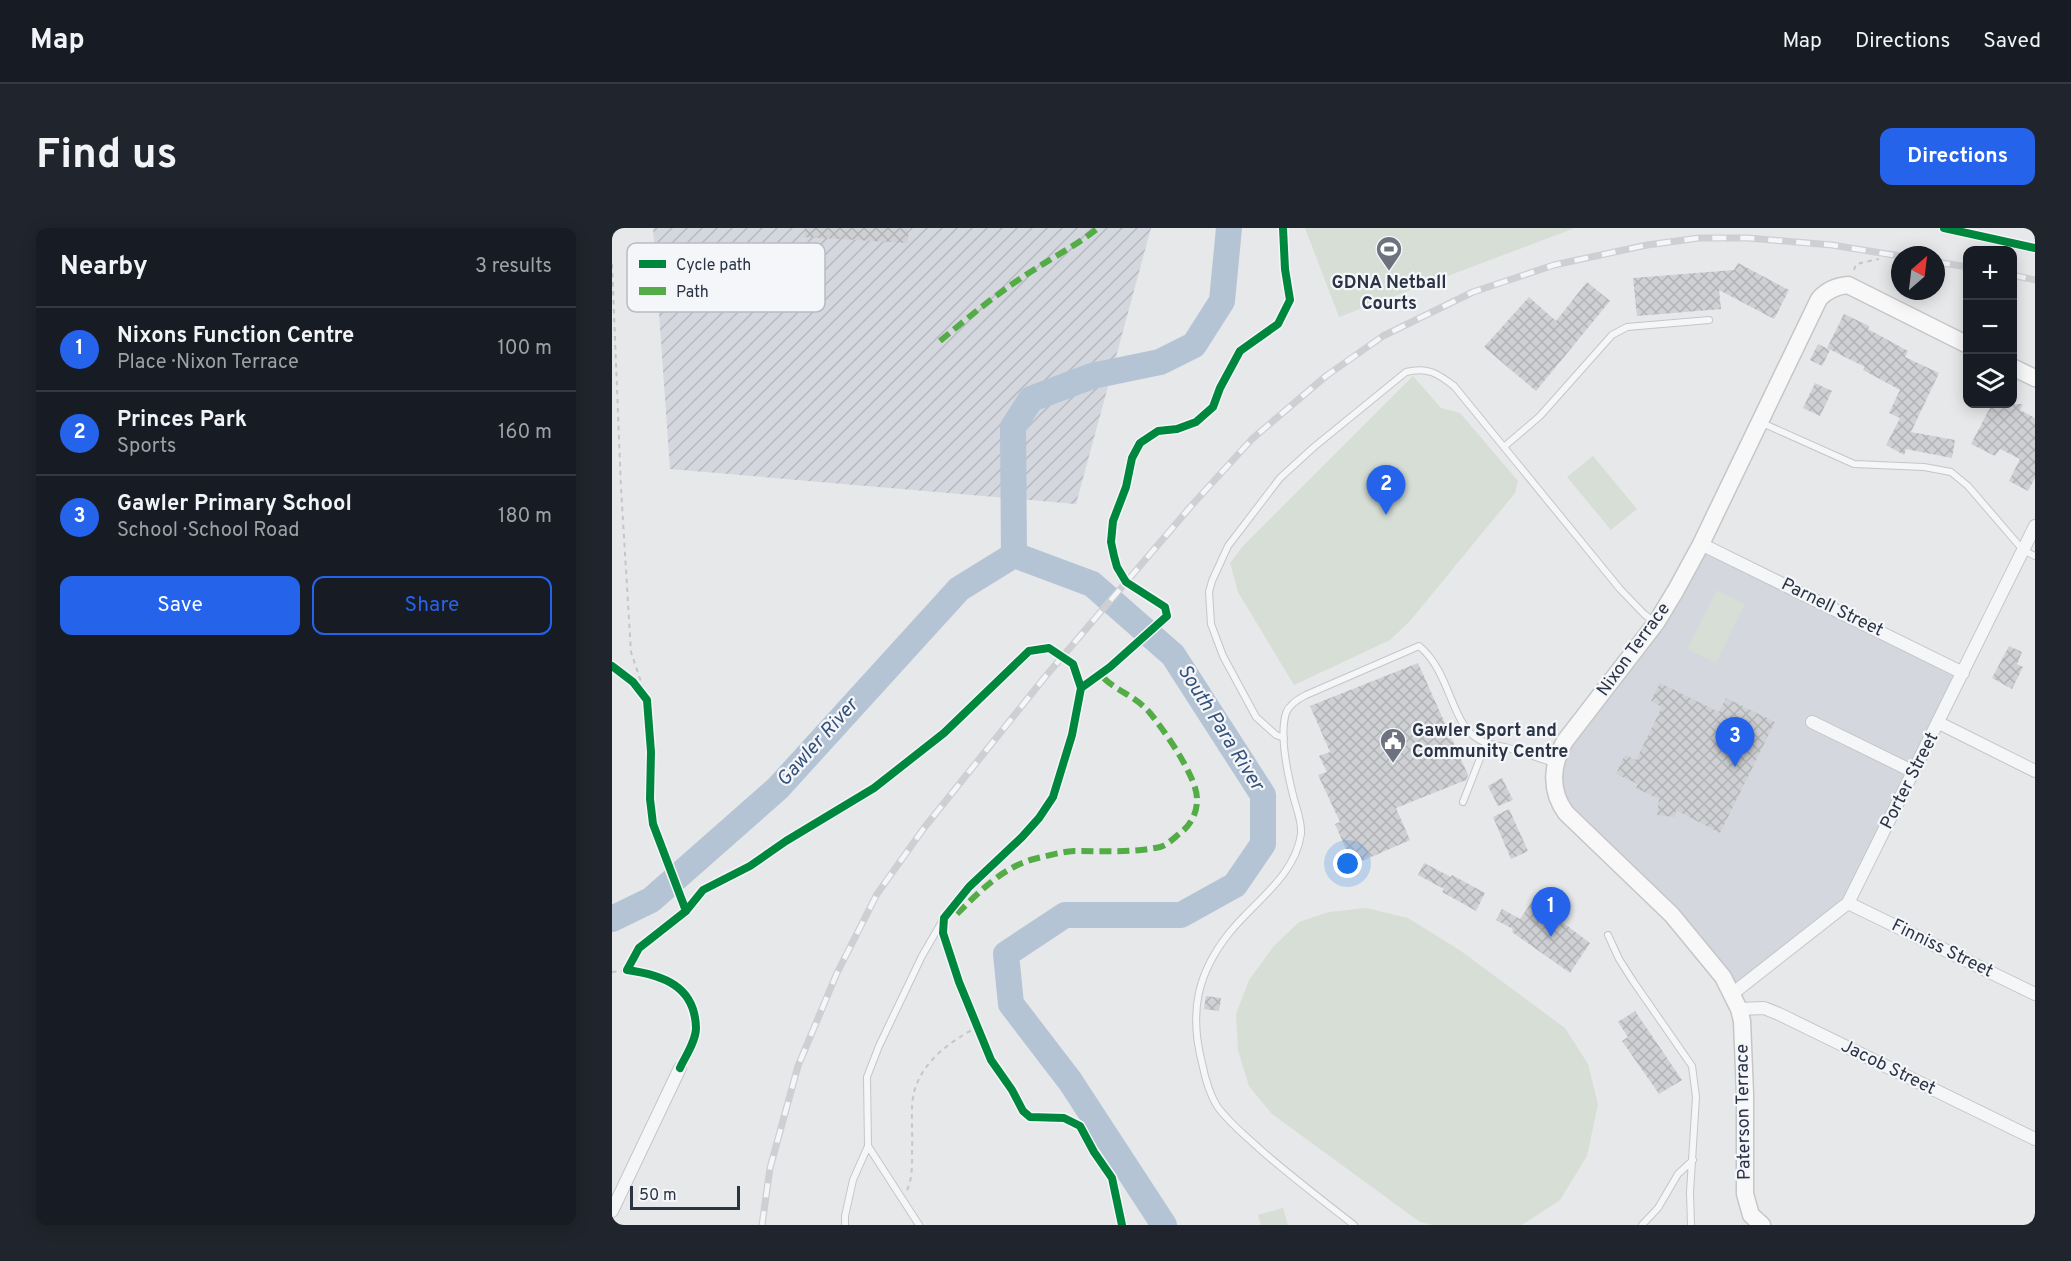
<!DOCTYPE html>
<meta charset="utf-8">
<style>
:root{--surface:#171b24;--page:#20242c;--text:#f1f3f6;--muted:#9ea1a6;--line:#363941;--accent:#2563eb}
body{margin:0;font-family:Overpass,sans-serif;background:var(--page);color:var(--text)}
.controls{position:absolute;right:18px;top:18px;display:grid;overflow:hidden;border-radius:12px;box-shadow:0 3px 15px #0003}
.controls button{width:54px;height:54px;display:grid;place-items:center;padding:0;border:0;border-bottom:2px solid var(--line);background:var(--surface);color:var(--text);font:30px sans-serif}
.compass{position:absolute;left:1279px;top:18px;width:54px;height:54px;border-radius:50%;background:var(--surface);box-shadow:0 3px 15px #0003;rotate:28deg}
.scale{position:absolute;left:18px;bottom:15px;width:110px;box-sizing:border-box;padding-left:6px;border:3px solid #2b3445;border-top:0;font-size:16px;line-height:21px;white-space:nowrap;color:#2b3445;-webkit-text-stroke:4px #f4f6f9;paint-order:stroke}
.you{position:absolute;left:736px;top:636px;width:21px;height:21px;margin:-15px;border:4px solid #fff;border-radius:50%;background:#1a73e8;box-shadow:0 0 0 9px #1a73e833}
.badge{display:grid;place-items:center;width:39px;height:39px;border-radius:50%;background:var(--accent);color:#fff;font-size:20px;font-weight:700}
.pin{position:absolute;translate:-50% -50px;filter:drop-shadow(0 2px 3px #0008)}
.pin::after{content:'';position:absolute;top:32px;width:21px;height:18px;background:inherit;clip-path:polygon(0 0,100% 0,50% 100%)}
.list{margin:0;padding:0;list-style:none}
h2{display:flex;justify-content:space-between;align-items:center;height:78px;margin:0;padding:0 24px;font-size:26px}
h2 small{font-size:20px;font-weight:400;color:var(--muted)}
.list li{display:grid;grid-template-columns:39px 1fr auto;gap:18px;align-items:center;box-sizing:border-box;height:84px;padding:0 24px;border-top:2px solid var(--line)}
.list b{display:block;font-size:22px;white-space:nowrap}
.list p{margin:0;font-size:20px;white-space:nowrap;color:var(--muted)}
.list em{font-size:20px;font-style:normal;color:var(--muted)}
.actions{display:flex;gap:12px;padding:18px 24px}
.actions a{flex:1;padding:14px 0;border:2px solid var(--accent);border-radius:12px;text-align:center;font-size:21px;color:var(--accent)}
.actions .main{background:var(--accent);color:#fff}
.icon{flex:none;width:33px;height:33px;fill:none;stroke:currentColor;stroke-width:2;stroke-linecap:round;stroke-linejoin:round}
.map{position:relative;flex:none;width:1423px;height:997px;overflow:hidden;border-radius:12px}
header{display:flex;align-items:center;gap:36px;box-sizing:border-box;height:84px;padding:0 30px;background:var(--surface);border-bottom:2px solid var(--line)}
header strong{font-size:28px}
nav{display:flex;gap:33px;margin-inline-start:auto;font-size:21px}
.intro{display:flex;align-items:center;justify-content:space-between;box-sizing:border-box;height:144px;padding:0 36px}
h1{margin:0;font-size:42px}
.button{padding:15px 27px;border-radius:12px;background:var(--accent);color:#fff;font-size:21px;font-weight:700}
main{display:flex;gap:36px;padding:0 36px}
aside{flex:1;background:var(--surface);border-radius:12px;box-shadow:0 3px 15px #0003}
.map>svg:first-child{display:block}
.built{fill:#d4d7dd}
.industrial{fill:url(#industrial-furrows)}
.garden{fill:#d6ded6}
.lines{fill:none;stroke-linecap:round;stroke-linejoin:round}
.river{stroke:#b4c4d5;stroke-width:26}
.building{fill:url(#building-cross-hatch)}
.lane-casing{stroke:#c4c6c8;stroke-width:8}
.street-casing{stroke:#c4c6c8;stroke-width:14}
.secondary-casing{stroke:#c4c6c8;stroke-width:19}
.path{stroke:#c5c6ca;stroke-width:2;stroke-dasharray:4.5 4.5;stroke-linecap:butt}
.lane{stroke:#f5f6f7;stroke-width:6}
.street{stroke:#f5f6f7;stroke-width:12}
.secondary{stroke:#f8f8f8;stroke-width:16}
.rail-casing{stroke:#cecfd2;stroke-width:7}
.rail{stroke:#f4f6f9;stroke-width:4.5;stroke-dasharray:14;stroke-linecap:butt}
.quiet{stroke:#54ac47;stroke-width:6;stroke-dasharray:12 6;stroke-linecap:butt}
.cycleway-casing{stroke:#f4f6f9;stroke-width:11}
.cycleway{stroke:#00873e;stroke-width:8}
.labels{text-anchor:middle;dominant-baseline:central;stroke-width:4.5;stroke-linejoin:round;paint-order:stroke}
.poi-label{font-size:18px;font-weight:bold;fill:#2b3445;stroke:#f4f6f9}
.street-label{font-size:18px;fill:#2b3445;stroke:#f4f6f9}
.water-label{font-size:20px;font-style:italic;fill:#34527a;stroke:#f4f6f9}
.key{fill:#f4f6f9;stroke:#b8bcc3;stroke-width:1.5}
.key-label{font-size:16px;fill:#2b3445}
</style>
<header>
<strong>Map</strong>
<nav><a>Map</a><a>Directions</a><a>Saved</a></nav>
</header>
<div class="intro"><h1>Find us</h1><a class="button">Directions</a></div>
<main>
<aside>
<h2>Nearby<small>3 results</small></h2>
<ul class="list">
<li><span class="badge">1</span><div><b>Nixons Function Centre</b><p>Place · Nixon Terrace</p></div><em>100 m</em></li>
<li><span class="badge">2</span><div><b>Princes Park</b><p>Sports</p></div><em>160 m</em></li>
<li><span class="badge">3</span><div><b>Gawler Primary School</b><p>School · School Road</p></div><em>180 m</em></li>
</ul>
<div class="actions"><a class="main">Save</a><a>Share</a></div>
</aside>
<div class="map">
<svg width="1423" height="997" viewBox="0 0 1423 997">
<defs>
<pattern id="industrial-furrows" width="10" height="10" patternUnits="userSpaceOnUse" patternTransform="scale(1.5)"><rect width="10" height="10" fill="#d4d7dd"/><path d="M-1 1l2-2M0 10L10 0M9 11l2-2" fill="none" stroke="#b6b9bf"/></pattern>
<pattern id="building-cross-hatch" width="8" height="8" patternUnits="userSpaceOnUse" patternTransform="scale(1.5)"><rect width="8" height="8" fill="#ced0d3"/><path d="M0 0l8 8M0 8l8-8" fill="none" stroke="#b1b3b6"/></pattern>
</defs>
<rect width="100%" height="100%" fill="#e6e8ea"/>
<path class="built" d="M 1089,316 L 1351,445 L 1236,675 L 1120,766 L 1111,749 L 960,592 L 943,535 Z"/>
<path class="industrial" d="M 41,0 L 539,0 L 464,276 L 58,241 Z"/>
<path class="garden" d="M 693,0 L 963,0 L 727,89 Z
M 801,148 L 829,180 L 848,185 L 906,253 L 903,265 L 798,393 L 778,412 L 682,457 L 626,364 L 618,335 L 631,318 Z
M 981,228 L 1025,281 L 999,302 L 955,249 Z
M 1105,362 L 1133,376 L 1104,435 L 1075,421 Z
M 754,680 L 796,690 L 849,723 L 953,800 L 976,836 L 986,876 L 975,928 L 948,972 L 910,997 L 821,997 L 808,994 L 660,886 L 637,858 L 626,822 L 624,786 L 637,752 L 662,718 L 687,694 L 717,684 Z
M 671,980 L 676,997 L 649,997 L 646,987 Z"/>
<g class="lines">
<path class="river" d="M 402,327 L 480,356 L 561,427 L 651,567 L 651,616 L 623,657 L 569,687 L 453,687 L 394,726 L 399,776 L 458,853 L 552,997
M 402,327 L 401,199 L 419,171 L 480,148 L 548,134 L 582,117 L 610,73 L 617,0
M 0,691 L 39,672 L 166,560 L 347,361 L 402,327"/>
</g>
<path class="building" d="M 193,0 L 296,0 L 296,15 L 192,9 Z
M 1126,35 L 1177,62 L 1162,91 L 1107,62 L 1109,81 L 1025,88 L 1021,50 L 1122,42 Z
M 975,54 L 998,73 L 924,163 L 872,119 L 917,69 L 944,93 Z
M 1232,86 L 1257,98 L 1256,101 L 1296,123 L 1293,129 L 1327,145 L 1299,204 L 1343,212 L 1340,230 L 1294,221 L 1292,227 L 1274,217 L 1288,190 L 1277,185 L 1288,162 L 1251,142 L 1253,139 L 1215,120 Z
M 1206,116 L 1218,122 L 1210,138 L 1198,132 Z
M 1203,155 L 1220,163 L 1208,188 L 1191,180 Z
M 1380,176 L 1411,176 L 1408,182 L 1423,190 L 1423,250 L 1416,263 L 1397,253 L 1408,231 L 1388,221 L 1383,228 L 1359,216 Z
M 1397,418 L 1410,424 L 1405,436 L 1411,439 L 1400,461 L 1380,450 Z
M 806,435 L 856,547 L 854,552 L 784,580 L 798,612 L 741,637 L 723,596 L 728,594 L 706,547 L 715,544 L 707,528 L 718,524 L 698,478 Z
M 1048,455 L 1107,484 L 1114,470 L 1163,494 L 1108,605 L 1064,582 L 1063,589 L 1045,587 L 1047,571 L 1024,560 L 1026,556 L 1004,546 L 1013,527 L 1024,532 L 1050,479 L 1039,473 Z
M 890,550 L 901,572 L 886,578 L 876,558 Z
M 897,581 L 916,623 L 899,631 L 881,589 Z
M 812,635 L 839,649 L 840,647 L 873,665 L 864,683 L 830,664 L 832,661 L 806,647 Z
M 921,672 L 978,715 L 958,745 L 900,704 L 901,701 L 884,692 L 890,681 L 908,691 Z
M 594,768 L 609,770 L 607,783 L 592,781 Z
M 1023,783 L 1070,852 L 1047,866 L 1010,813 L 1016,809 L 1006,794 Z"/>
<g class="lines">
<g class="lane-casing">
<path id="lane" d="M 1332,0 L 1423,20
M 1148,194 L 1242,236 L 1312,239 L 1339,244 L 1356,258 L 1411,322 L 1423,328
M 893,218 L 928,188 L 1000,107 L 1015,99 L 1097,92
M 672,510 L 664,507 L 644,489 L 611,428 L 599,396 L 597,364 L 600,353 L 616,318 L 668,250 L 702,219 L 794,144 C 816,139 825,145 842,158 L 1008,361 L 1032,386 L 1044,395
M 851,574 L 874,515
M 996,707 L 1007,731 L 1021,753 L 1080,838 L 1084,869 L 1078,964 L 1079,997
M 256,918 L 307,997
M 233,997 L 233,988 L 241,952 L 256,918 L 255,849 L 267,818 L 310,728 L 332,690
M 742,997 C 711,973 680,949 650,923 C 635,909 617,895 605,878 C 597,865 593,850 590,835 C 577,784 585,745 618,704 C 643,673 683,648 689,606 C 690,594 685,582 682,571 C 676,548 667,508 674,485 C 677,477 686,471 694,467 L 807,418 C 837,442 839,492 863,509 C 872,516 883,517 893,519 C 910,524 926,530 942,535
M 1030,997 L 1046,980 L 1066,946 L 1081,932"/>
</g>
<g class="street-casing">
<path id="street" d="M 1089,316 L 1351,445
M 1200,494 L 1302,544
M 1327,495 L 1423,543
M 1236,675 L 1423,766
M 1120,766 L 1236,675 L 1423,298
M 1127,781 L 1152,780 L 1167,786 L 1423,911
M 0,983 L 68,840"/>
</g>
<g class="secondary-casing">
<path id="secondary" d="M 1400,139 L 1423,150
M 1150,997 L 1139,987 L 1133,966 L 1133,866 L 1130,793 L 1127,781 L 1111,749 L 1060,687 L 954,585 C 937,562 940,536 953,513 L 1044,395 L 1064,362 L 1089,316 L 1207,71 C 1215,62 1224,58 1236,57 L 1356,117"/>
</g>
<path class="path" d="M 0,36 L 9,260 L 19,424 L 35,472
M 1242,42 L 1244,36 L 1267,31
M 0,744 L 15,742
M 295,962 C 301,950 300,934 300,921 C 301,903 298,881 302,864 C 311,832 338,814 365,799"/>
<use href="#lane" class="lane"/>
<use href="#street" class="street"/>
<use href="#secondary" class="secondary"/>
<g class="rail-casing">
<path id="rail" d="M 1324,34 L 1356,39
M 1400,47 L 1423,52
M 150,997 L 158,940 L 186,838 L 225,745 L 265,666 L 312,600 L 433,449 L 580,277 L 640,211 L 714,148 L 771,108 L 861,64 L 942,37 L 1035,17 L 1087,10 L 1136,10 L 1220,17 L 1288,28"/>
</g>
<use href="#rail" class="rail"/>
<path class="quiet" d="M 328,113 C 358,88 388,63 420,43 C 443,28 465,17 486,0
M 345,686 C 367,664 391,639 422,631 C 434,628 449,624 462,623 C 491,623 520,625 548,619 C 555,617 561,611 567,606 C 578,598 585,586 585,572 C 586,550 552,502 538,485 C 523,467 501,462 488,446"/>
<g class="cycleway-casing">
<path id="cycleway" d="M 1332,0 L 1423,20
M 0,438 L 21,454 L 35,472 L 39,524 L 38,571 L 41,596 L 74,683
M 469,460 L 498,439 L 555,388 L 553,379 L 514,354 L 505,339 L 502,328 L 499,314 L 501,293 L 514,259 L 520,230 L 528,215 L 546,203 L 565,201 L 584,194 L 601,179 L 608,160 L 628,123 L 666,96 L 678,72 L 673,41 L 671,0
M 68,840 C 73,829 84,813 84,800 C 83,758 51,747 15,742 L 27,720 L 74,683 L 91,662 L 138,638 L 174,613 L 262,560 L 332,505 L 417,423 L 437,420 L 461,436 L 469,460 L 460,507 L 441,569 L 427,590 L 410,609 L 357,659 L 332,690 L 331,705 L 347,754 L 379,832 L 400,862 L 411,883 L 418,889 L 452,890 L 468,898 L 482,924 L 500,950 L 510,997"/>
</g>
<use href="#cycleway" class="cycleway"/>
</g>
<defs>
<g id="stadium-pin" transform="scale(1.35)"><path d="M0 17L-7.5 6A9.5 9.5 0 1 1 7.5 6Z" fill="#6c737f" stroke="#f4f6f9"/><path d="M0-5a6.5 5 0 1 0 0 10a6.5 5 0 1 0 0-10ZM-3.5-1.8h7v3.6h-7Z" fill="#fff"/></g>
<g id="civic-pin" transform="scale(1.35)"><path d="M0 17L-7.5 6A9.5 9.5 0 1 1 7.5 6Z" fill="#6c737f" stroke="#f4f6f9"/><path d="M-.6-6.5H3V-4.5H.6V-3L4-1V1h2V6H-6V1h2V-1L-.6-3ZM-1.2 2.5V6h2.4V2.5Z" fill="#fff"/></g>
</defs>
<g fill-rule="evenodd">
<use href="#stadium-pin" x="777" y="21"/>
<use href="#civic-pin" x="781" y="513"/>
</g>
<g class="labels">
<g class="poi-label">
<text x="777" y="55">GDNA Netball<tspan x="777" dy="21">Courts</tspan></text>
<text x="800" y="503" text-anchor="start">Gawler Sport and<tspan x="800" dy="21">Community Centre</tspan></text>
</g>
<g class="street-label">
<text transform="translate(1220 380) rotate(26)">Parnell Street</text>
<text transform="translate(1022 422) rotate(-54)">Nixon Terrace</text>
<text transform="translate(1298 553) rotate(-63)">Porter Street</text>
<text transform="translate(1330 721) rotate(26)">Finniss Street</text>
<text transform="translate(1276 840) rotate(26)">Jacob Street</text>
<text transform="translate(1132 884) rotate(-91)">Paterson Terrace</text>
</g>
<g class="water-label">
<text transform="translate(608 500) rotate(58)">South Para River</text>
<text transform="translate(206 515) rotate(-48)">Gawler River</text>
</g>
</g>
<rect x="15" y="15" width="198" height="69" rx="9" class="key"/>
<rect x="27" y="32" width="27" height="8" fill="#00873e"/>
<rect x="27" y="59" width="27" height="8" fill="#54ac47"/>
<g class="key-label">
<text x="64" y="42">Cycle path</text>
<text x="64" y="69">Path</text>
</g>
</svg>
<div class="controls">
<button>+</button>
<button>−</button>
<button><svg class="icon" aria-label="layers" viewBox="0 0 24 24"><path d="M12 4l9 5-9 5-9-5zM3 14l9 5 9-5"/></svg></button>
</div>
<svg class="compass" viewBox="-18 -18 36 36"><path d="M0-13l5 13h-10z" fill="#e53935"/><path d="M0 13l5-13h-10z" fill="#9ea1a6"/></svg>
<div class="scale">50 m</div>
<div class="you"></div>
<div class="pin badge" style="left:939px;top:709px">1</div>
<div class="pin badge" style="left:774px;top:287px">2</div>
<div class="pin badge" style="left:1123px;top:539px">3</div>
</div>
</main>
